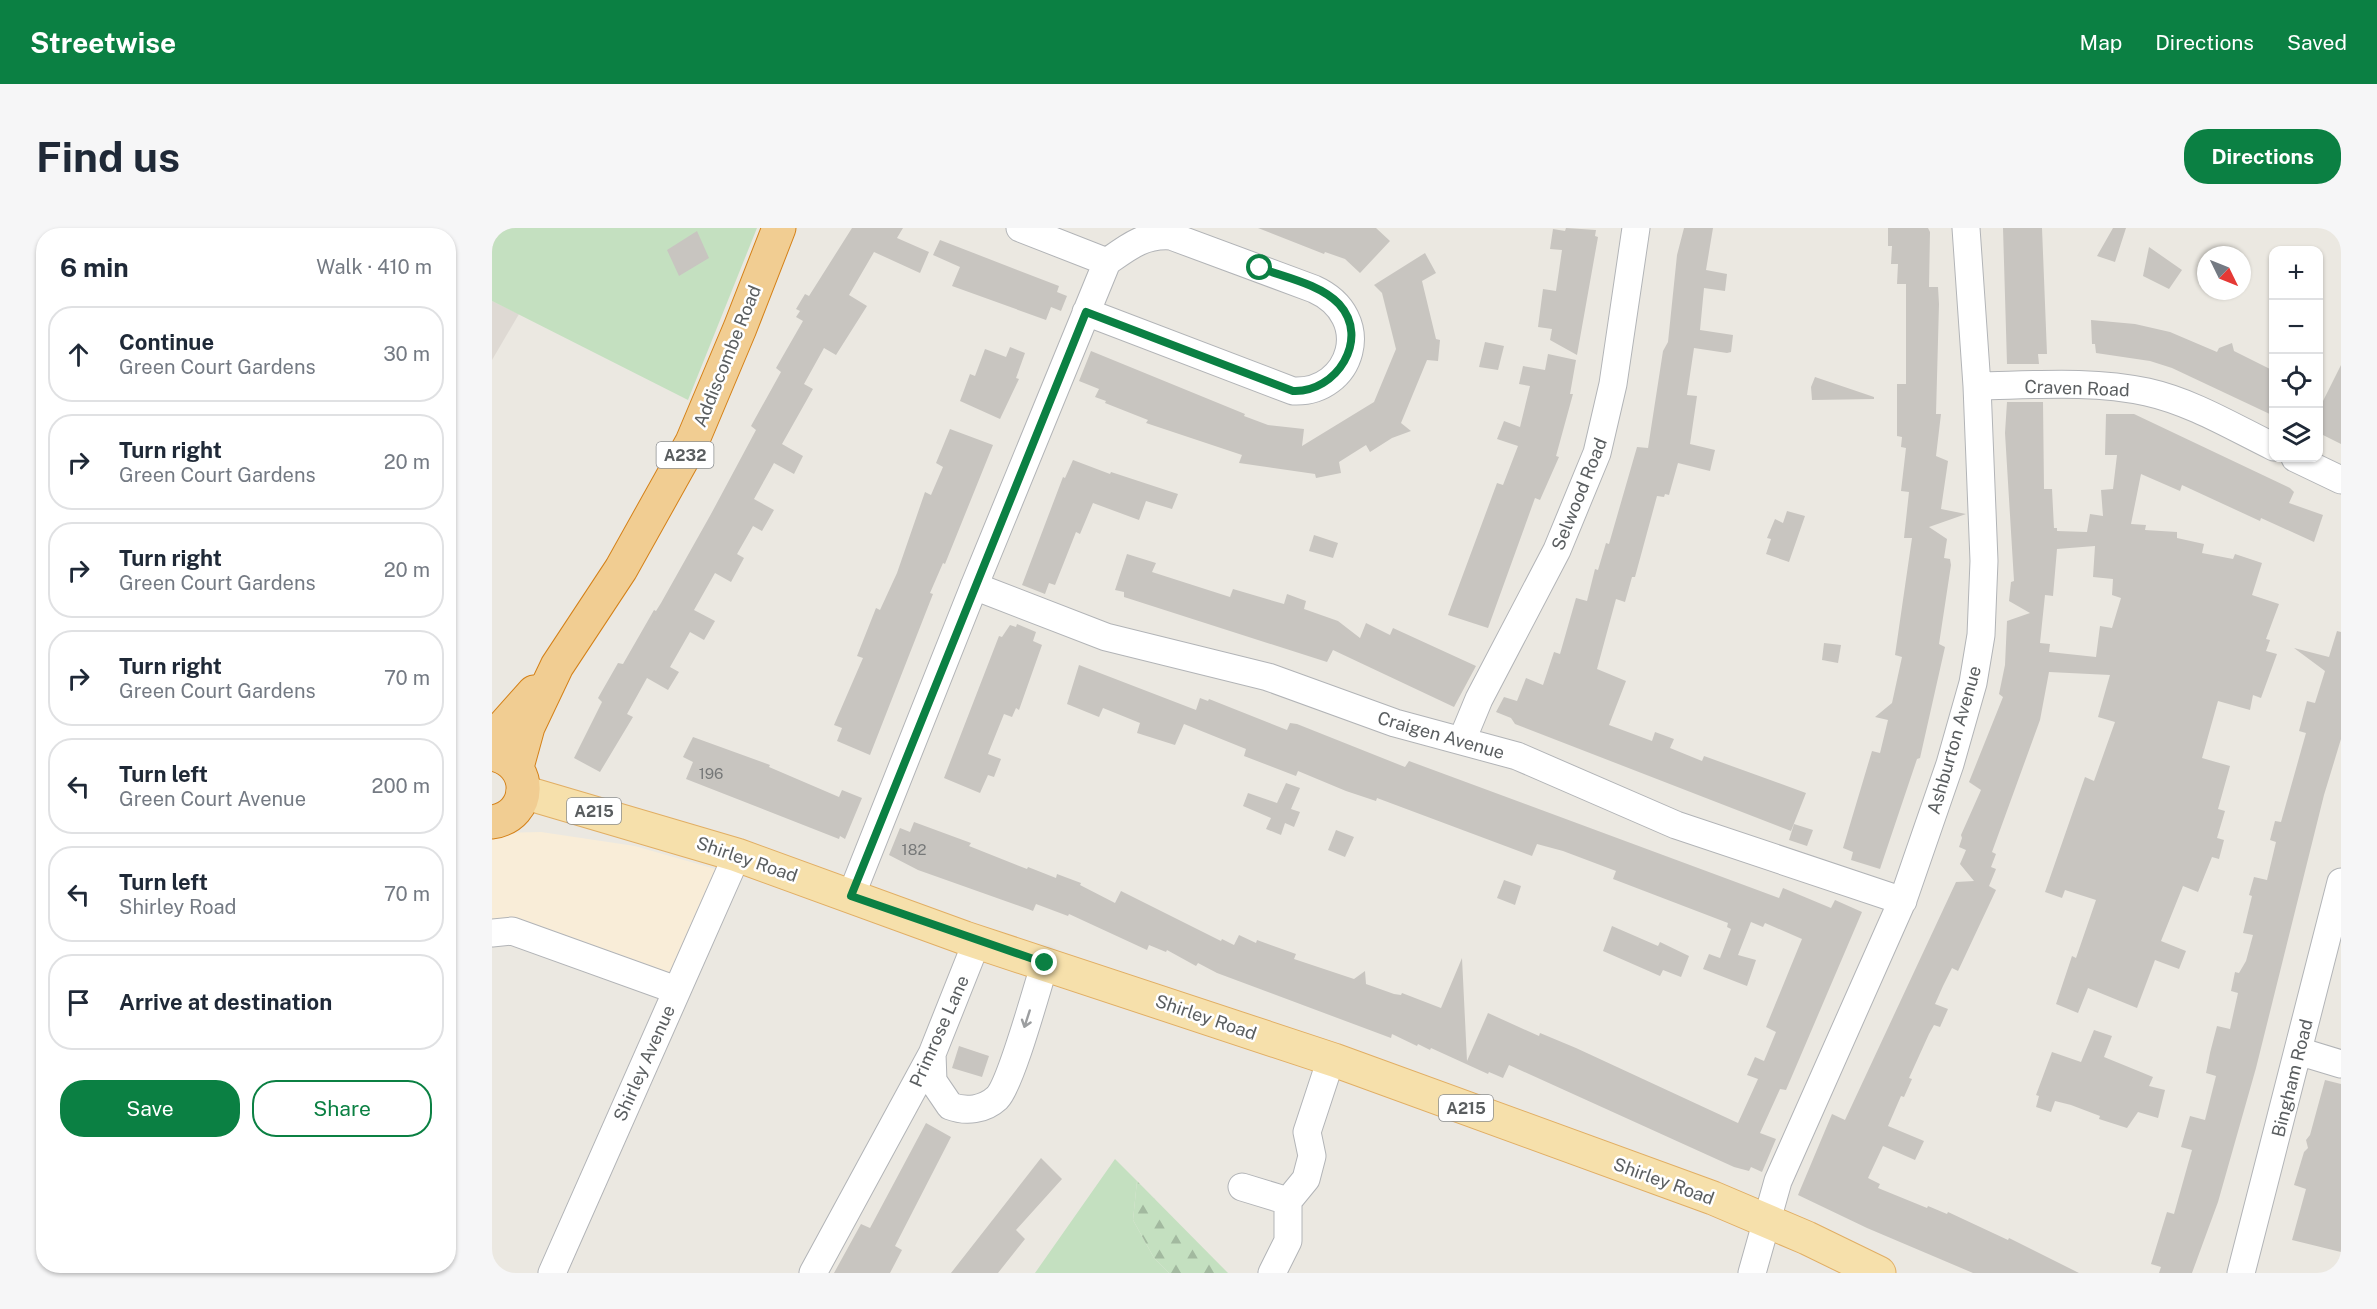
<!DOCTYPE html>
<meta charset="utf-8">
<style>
:root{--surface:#fff;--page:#f6f6f7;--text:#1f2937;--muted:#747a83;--line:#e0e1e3;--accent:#0b8043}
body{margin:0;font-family:"Public Sans",sans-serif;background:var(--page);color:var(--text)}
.controls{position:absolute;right:18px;top:18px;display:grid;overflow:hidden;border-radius:12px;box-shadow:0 2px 4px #0004}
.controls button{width:54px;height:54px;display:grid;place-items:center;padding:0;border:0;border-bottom:2px solid var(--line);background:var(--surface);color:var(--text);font:30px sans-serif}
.compass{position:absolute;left:1705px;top:18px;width:54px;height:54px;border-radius:50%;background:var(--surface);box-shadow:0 2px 4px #0004;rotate:133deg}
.stop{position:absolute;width:18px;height:18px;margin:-14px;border:4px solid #0b8043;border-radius:50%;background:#fff}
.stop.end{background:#0b8043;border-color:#fff;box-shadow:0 2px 6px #0008}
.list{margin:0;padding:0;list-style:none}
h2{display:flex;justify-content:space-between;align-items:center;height:78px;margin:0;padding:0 24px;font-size:26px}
h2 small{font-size:20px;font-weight:400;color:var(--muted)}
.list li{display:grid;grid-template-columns:39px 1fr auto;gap:18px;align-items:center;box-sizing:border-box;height:96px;margin:0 12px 12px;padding:0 12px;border:2px solid var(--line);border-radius:24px}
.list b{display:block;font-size:22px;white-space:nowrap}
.list p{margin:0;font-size:20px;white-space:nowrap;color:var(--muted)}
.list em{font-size:20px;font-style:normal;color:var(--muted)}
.actions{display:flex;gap:12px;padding:18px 24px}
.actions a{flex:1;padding:14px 0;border:2px solid var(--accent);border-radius:24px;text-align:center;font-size:21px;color:var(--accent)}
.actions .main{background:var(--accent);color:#fff}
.icon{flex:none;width:33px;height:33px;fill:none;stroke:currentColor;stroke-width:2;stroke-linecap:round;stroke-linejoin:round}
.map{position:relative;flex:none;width:1849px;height:1045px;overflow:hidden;border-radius:24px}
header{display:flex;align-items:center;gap:36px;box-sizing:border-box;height:84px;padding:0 30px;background:var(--accent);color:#fff}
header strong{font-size:28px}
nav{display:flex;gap:33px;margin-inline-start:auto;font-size:21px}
.intro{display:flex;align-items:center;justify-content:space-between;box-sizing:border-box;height:144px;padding:0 36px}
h1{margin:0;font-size:42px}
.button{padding:15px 27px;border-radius:24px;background:var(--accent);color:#fff;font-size:21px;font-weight:700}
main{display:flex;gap:36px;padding:0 36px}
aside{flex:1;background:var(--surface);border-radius:24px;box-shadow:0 2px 4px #0004}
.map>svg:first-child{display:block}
.commercial{fill:#f9edd8}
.education{fill:#ded9d3}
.green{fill:#c4e0c0}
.forest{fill:url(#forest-firs)}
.building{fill:#c8c5c0;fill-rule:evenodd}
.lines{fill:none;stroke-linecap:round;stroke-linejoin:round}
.minor-casing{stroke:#b2b4b7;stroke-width:29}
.major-casing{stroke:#e1ae64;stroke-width:35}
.highway-casing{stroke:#d48118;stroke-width:35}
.minor{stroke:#fff;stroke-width:27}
.major{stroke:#f6e0ab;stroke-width:33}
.highway{stroke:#f1cd92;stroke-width:33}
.oneway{stroke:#9c9ea0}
.route{stroke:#0b8043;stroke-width:8}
.labels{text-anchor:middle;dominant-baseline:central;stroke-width:5;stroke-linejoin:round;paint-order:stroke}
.number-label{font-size:15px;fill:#767878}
.shield{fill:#fff;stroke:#8c8e90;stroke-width:1.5}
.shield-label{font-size:16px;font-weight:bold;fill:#5a5e60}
.street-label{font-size:18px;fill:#5a5e60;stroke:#fff}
</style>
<header>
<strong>Streetwise</strong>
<nav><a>Map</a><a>Directions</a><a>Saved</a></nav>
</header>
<div class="intro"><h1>Find us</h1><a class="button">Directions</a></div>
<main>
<aside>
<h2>6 min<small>Walk · 410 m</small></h2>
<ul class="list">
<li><svg class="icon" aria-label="ahead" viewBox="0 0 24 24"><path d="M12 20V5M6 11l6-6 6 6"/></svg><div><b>Continue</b><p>Green Court Gardens</p></div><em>30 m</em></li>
<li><svg class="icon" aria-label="right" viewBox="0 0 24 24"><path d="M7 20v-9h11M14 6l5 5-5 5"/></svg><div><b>Turn right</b><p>Green Court Gardens</p></div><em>20 m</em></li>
<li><svg class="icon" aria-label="right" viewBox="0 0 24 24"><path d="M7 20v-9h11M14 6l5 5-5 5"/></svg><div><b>Turn right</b><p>Green Court Gardens</p></div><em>20 m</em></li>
<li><svg class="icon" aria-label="right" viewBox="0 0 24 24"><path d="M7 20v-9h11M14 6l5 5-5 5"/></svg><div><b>Turn right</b><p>Green Court Gardens</p></div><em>70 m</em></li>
<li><svg class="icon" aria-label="left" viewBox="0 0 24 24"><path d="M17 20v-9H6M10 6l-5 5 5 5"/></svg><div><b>Turn left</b><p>Green Court Avenue</p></div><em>200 m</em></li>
<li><svg class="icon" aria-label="left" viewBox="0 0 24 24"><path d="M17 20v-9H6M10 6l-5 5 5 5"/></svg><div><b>Turn left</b><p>Shirley Road</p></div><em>70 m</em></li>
<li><svg class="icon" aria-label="arrive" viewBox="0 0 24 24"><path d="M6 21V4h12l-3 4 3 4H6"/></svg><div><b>Arrive at destination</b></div></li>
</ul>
<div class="actions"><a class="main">Save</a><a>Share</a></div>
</aside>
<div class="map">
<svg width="1849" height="1045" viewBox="0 0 1849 1045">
<defs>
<pattern id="forest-firs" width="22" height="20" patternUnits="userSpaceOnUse" patternTransform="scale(1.5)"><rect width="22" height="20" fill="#c4e0c0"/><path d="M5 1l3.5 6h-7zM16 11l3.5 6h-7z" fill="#a2b99f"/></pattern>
</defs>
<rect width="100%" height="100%" fill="#ebe8e1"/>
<path class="commercial" d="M 49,604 L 143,618 L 234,644 L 173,768 L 25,711 L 0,712 L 0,605 Z"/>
<path class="education" d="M 0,73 L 27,86 L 0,132 Z"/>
<path class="green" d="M 0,0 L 265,0 L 196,172 L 0,73 Z
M 623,931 L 645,953 L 641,992 L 662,1030 L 677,1045 L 543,1045 Z"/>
<path class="forest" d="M 645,953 L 736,1045 L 677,1045 L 662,1030 L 641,992 Z"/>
<path class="building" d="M 360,0 L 411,0 L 405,10 L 437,24 L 428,45 L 382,24 L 357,67 L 375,78 L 344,127 L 332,120 L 312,156 L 321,161 L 290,216 L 311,228 L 302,246 L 282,235 L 262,271 L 282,282 L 270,303 L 261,298 L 245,326 L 252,330 L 239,354 L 223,345 L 202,382 L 223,393 L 212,412 L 198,404 L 178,439 L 187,444 L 176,462 L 155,450 L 135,486 L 141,489 L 108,544 L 82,530 L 110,474 L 106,470 L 126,435 L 131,436 L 162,382 L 164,383 L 169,375 L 219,286 L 264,202 L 259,198 L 289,144 L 284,140 L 311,93 L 304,89 L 308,83 L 304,81 L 313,66 L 317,68 Z
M 766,0 L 884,0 L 898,13 L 868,45 L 853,31 L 833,24 L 832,26 Z
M 1074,0 L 1104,2 L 1103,8 L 1106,9 L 1085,127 L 1058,112 L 1060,101 L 1046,99 L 1051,61 L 1064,63 L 1070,22 L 1058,21 L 1061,1 L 1073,3 Z
M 1192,0 L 1221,0 L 1214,42 L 1235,46 L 1233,63 L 1212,60 L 1208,102 L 1241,107 L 1239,124 L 1235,125 L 1202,120 L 1195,167 L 1205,168 L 1198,216 L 1223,222 L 1218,243 L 1186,235 L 1177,267 L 1173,266 L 1172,269 L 1165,268 L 1143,349 L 1140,349 L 1133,374 L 1124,371 L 1105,441 L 1134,453 L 1117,497 L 1160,513 L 1163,504 L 1182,511 L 1178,520 L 1210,533 L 1212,528 L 1314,565 L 1299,603 L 1023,496 L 1019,490 L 1004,484 L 1012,469 L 1025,473 L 1034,450 L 1051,457 L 1062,424 L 1068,426 L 1084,370 L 1095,373 L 1103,341 L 1106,342 L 1114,315 L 1117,316 L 1145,219 L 1156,220 L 1171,123 L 1176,114 L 1185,27 Z
M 1396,0 L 1436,0 L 1438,4 L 1437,59 L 1446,59 L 1447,76 L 1444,186 L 1449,186 L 1444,228 L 1456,233 L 1449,281 L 1474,286 L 1437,299 L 1455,311 L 1452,330 L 1458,331 L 1459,337 L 1447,416 L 1453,419 L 1428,530 L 1425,531 L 1388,641 L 1359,632 L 1361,624 L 1351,620 L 1380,523 L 1388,525 L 1396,492 L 1383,489 L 1400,475 L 1410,429 L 1403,427 L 1420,310 L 1412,310 L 1417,264 L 1409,263 L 1414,220 L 1409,219 L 1410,209 L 1405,208 L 1405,156 L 1414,156 L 1414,56 L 1405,56 L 1406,36 L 1399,36 L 1400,18 L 1396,18 Z
M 1511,0 L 1550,0 L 1555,126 L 1546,126 L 1547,136 L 1515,136 Z
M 1621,0 L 1634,0 L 1623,34 L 1605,28 Z
M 205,3 L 217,30 L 187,48 L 175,22 Z
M 448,12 L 567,58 L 565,64 L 575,68 L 569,83 L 559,79 L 554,92 L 460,58 L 468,39 L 441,27 Z
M 1657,19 L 1690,42 L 1677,61 L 1651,48 Z
M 933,25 L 944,45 L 930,53 L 944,111 L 948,112 L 946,133 L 935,132 L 909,195 L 919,203 L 900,210 L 878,224 L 874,217 L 847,234 L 849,245 L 824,250 L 823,246 L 747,235 L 750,227 L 654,195 L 656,192 L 613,175 L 614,173 L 603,169 L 607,161 L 587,153 L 599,123 L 753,186 L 752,188 L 776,197 L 812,201 L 810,218 L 882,174 L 904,121 L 890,65 L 882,57 Z
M 1599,92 L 1643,96 L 1678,104 L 1725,124 L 1727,120 L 1740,115 L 1742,123 L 1782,143 L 1782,188 L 1680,140 L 1658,133 L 1604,125 L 1603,116 L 1600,116 Z
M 993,114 L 1012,118 L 1006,142 L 987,139 Z
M 518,119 L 533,125 L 524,150 L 527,151 L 508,191 L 468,173 L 478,146 L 483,148 L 493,121 L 514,129 Z
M 1056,126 L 1084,132 L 1078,166 L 1081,166 L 1064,228 L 1067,229 L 1048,272 L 1043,270 L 996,400 L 956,387 L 1005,255 L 1011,257 L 1026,218 L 1005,211 L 1012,193 L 1028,199 L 1038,158 L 1027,156 L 1031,138 L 1053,142 Z
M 1849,137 L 1849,216 L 1827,205 L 1827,181 Z
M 1323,149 L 1382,169 L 1382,171 L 1320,172 L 1319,159 Z
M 1515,174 L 1551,174 L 1552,261 L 1560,261 L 1562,300 L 1565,300 L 1565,303 L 1595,304 L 1598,286 L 1611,288 L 1609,262 L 1621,261 L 1625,227 L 1613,227 L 1614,186 L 1642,186 L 1798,260 L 1802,264 L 1797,275 L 1831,287 L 1822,314 L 1769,290 L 1768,293 L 1690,257 L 1688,263 L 1649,246 L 1639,296 L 1654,297 L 1653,302 L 1685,304 L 1685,310 L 1712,316 L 1710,325 L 1741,331 L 1743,326 L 1770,335 L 1760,367 L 1787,376 L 1774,411 L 1778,412 L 1774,423 L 1785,426 L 1769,470 L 1761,467 L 1758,482 L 1726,473 L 1710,530 L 1738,538 L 1726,581 L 1733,583 L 1725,610 L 1732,612 L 1727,631 L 1720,629 L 1706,664 L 1691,658 L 1669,713 L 1694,723 L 1687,741 L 1663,732 L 1645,780 L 1596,760 L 1586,785 L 1564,776 L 1580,728 L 1584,730 L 1604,672 L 1573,662 L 1570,670 L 1553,664 L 1593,549 L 1602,553 L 1623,494 L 1606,489 L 1618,447 L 1557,444 L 1548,492 L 1500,624 L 1504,626 L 1499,639 L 1504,641 L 1497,658 L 1504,662 L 1466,743 L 1460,740 L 1451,758 L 1443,776 L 1456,781 L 1448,799 L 1442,797 L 1437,806 L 1417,850 L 1420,851 L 1412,869 L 1409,868 L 1396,898 L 1432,913 L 1423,932 L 1391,918 L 1376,950 L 1388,956 L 1386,960 L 1435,980 L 1436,978 L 1455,986 L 1456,984 L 1516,1012 L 1517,1010 L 1587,1045 L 1481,1045 L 1375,1000 L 1306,967 L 1340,886 L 1353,892 L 1464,654 L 1482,653 L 1468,636 L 1474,622 L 1467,619 L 1470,610 L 1469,607 L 1489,562 L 1477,554 L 1511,469 L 1507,466 L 1513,437 L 1515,393 L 1538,385 L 1517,373 L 1519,354 L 1522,353 L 1513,205 ZM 1603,318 L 1601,349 L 1621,351 L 1620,367 L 1629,370 L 1620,400 L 1608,398 L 1604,429 L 1557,424 L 1558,416 L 1548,415 L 1553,367 L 1561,368 L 1565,321 Z
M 458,201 L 501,217 L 453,336 L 451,335 L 438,365 L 441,366 L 378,527 L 345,513 L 350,500 L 342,497 L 371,430 L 365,428 L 384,380 L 388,382 L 405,345 L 433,264 L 439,267 L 451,239 L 444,235 Z
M 581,232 L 618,246 L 619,244 L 686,266 L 680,281 L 654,273 L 647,292 L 601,275 L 588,306 L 584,304 L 563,357 L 557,355 L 553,366 L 530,357 L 571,249 L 573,250 Z
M 1295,283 L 1313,288 L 1297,334 L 1274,326 L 1279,311 L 1275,310 L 1283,291 L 1291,295 Z
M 822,307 L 846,315 L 841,330 L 817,323 Z
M 635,326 L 664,335 L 660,344 L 738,369 L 741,361 L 792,376 L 795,366 L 814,373 L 812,381 L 846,393 L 868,410 L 874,395 L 898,407 L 901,400 L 984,438 L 962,479 L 841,422 L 835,434 L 632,369 L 632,364 L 623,362 Z
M 525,396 L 544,404 L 541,413 L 550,417 L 527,482 L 524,480 L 520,489 L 512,486 L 496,526 L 509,531 L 502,549 L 496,547 L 488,565 L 452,550 L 507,408 L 510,409 L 518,397 L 524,399 Z
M 1845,403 L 1849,404 L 1849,511 L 1832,567 L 1764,840 L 1726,974 L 1700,1045 L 1667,1045 L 1669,1039 L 1659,1036 L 1675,984 L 1682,986 L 1700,922 L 1689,919 L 1698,888 L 1713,892 L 1724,848 L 1714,845 L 1718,825 L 1725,798 L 1738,801 L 1746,765 L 1739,763 L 1743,744 L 1747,745 L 1754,733 L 1761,707 L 1751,705 L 1760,668 L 1757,667 L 1762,649 L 1775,652 L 1784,614 L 1778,612 L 1783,593 L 1789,594 L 1814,505 L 1807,503 L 1815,473 L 1823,475 L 1833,443 L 1802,420 L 1837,429 Z
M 1332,415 L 1349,417 L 1346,435 L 1330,432 Z
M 587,437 L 704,482 L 708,470 L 716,473 L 717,471 L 795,502 L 798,495 L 805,496 L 913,539 L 917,533 L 1287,670 L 1291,660 L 1339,680 L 1343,672 L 1370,684 L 1294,862 L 1288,861 L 1268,905 L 1284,911 L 1270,944 L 1259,939 L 1257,943 L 1242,939 L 1017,837 L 1011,850 L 997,844 L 996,846 L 939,820 L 938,822 L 926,816 L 925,818 L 900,806 L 899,810 L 725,745 L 706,735 L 704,738 L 675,722 L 674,724 L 657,717 L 655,722 L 577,686 L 576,688 L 544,676 L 541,683 L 536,681 L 426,642 L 397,627 L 408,600 L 418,604 L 422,594 L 479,615 L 477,618 L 535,641 L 536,639 L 564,650 L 565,646 L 589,655 L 588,657 L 623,675 L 629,663 L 729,713 L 730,711 L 742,717 L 747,707 L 764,715 L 765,712 L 804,726 L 802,731 L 862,751 L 873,743 L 874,756 L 902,766 L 909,767 L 910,765 L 949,780 L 970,730 L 975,833 L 996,785 L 1047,808 L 1048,805 L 1084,820 L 1246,895 L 1266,851 L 1255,847 L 1263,829 L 1272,833 L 1284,804 L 1274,799 L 1310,711 L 1273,695 L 1271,699 L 1259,694 L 1246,727 L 1264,732 L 1255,758 L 1211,741 L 1217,726 L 1228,730 L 1239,701 L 1235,699 L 1236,695 L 1121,651 L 1124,643 L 1071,623 L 1045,616 L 1040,628 L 885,570 L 884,573 L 854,563 L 806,543 L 804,548 L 752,528 L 754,521 L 692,496 L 683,517 L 645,505 L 648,495 L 611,480 L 607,489 L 575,476 Z
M 201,509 L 278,537 L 277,539 L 347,569 L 350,562 L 370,570 L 353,611 L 348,608 L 347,611 L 194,551 L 201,534 L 191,529 Z
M 794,555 L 808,560 L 799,581 L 808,584 L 802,599 L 793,595 L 789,607 L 774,601 L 779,590 L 751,578 L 756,565 L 785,575 Z
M 1302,596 L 1321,602 L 1315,618 L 1297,612 Z
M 844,602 L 862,609 L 853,629 L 836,622 Z
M 1012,652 L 1029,658 L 1023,677 L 1005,670 Z
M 1120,698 L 1166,718 L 1168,714 L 1197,728 L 1189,749 L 1171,742 L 1168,748 L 1111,723 Z
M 1602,802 L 1620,808 L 1612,829 L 1661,849 L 1657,858 L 1673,862 L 1666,890 L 1646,884 L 1635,900 L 1607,891 L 1608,888 L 1579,877 L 1563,873 L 1559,884 L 1544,879 L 1547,868 L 1544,867 L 1560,824 L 1589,834 Z
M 467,818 L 497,828 L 490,849 L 460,840 Z
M 1833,852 L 1849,856 L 1849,1024 L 1800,1012 L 1814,961 L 1802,957 L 1812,924 L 1816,920 L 1814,912 L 1818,907 Z
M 434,895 L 459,909 L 403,1018 L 410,1022 L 398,1045 L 342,1045 L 369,996 L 378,1000 Z
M 549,930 L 570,951 L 524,1002 L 533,1011 L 506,1045 L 459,1045 Z"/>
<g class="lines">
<g class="minor-casing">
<path id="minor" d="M 528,0 L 615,34
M 594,84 L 801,163 C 860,166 884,89 822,61 L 679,8 C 652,6 636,19 615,34
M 1485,158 C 1541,157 1601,152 1655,164 C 1700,174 1741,199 1782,219
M 1803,230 L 1849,252
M 482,358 L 614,409 L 776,449 L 903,495 L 1025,528 L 1184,597 L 1411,673
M 970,512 L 987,471 L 1065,322 L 1105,225 L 1121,156 L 1144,0
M 359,668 L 483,356 L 615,34
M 0,705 L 20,703 L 184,762
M 1806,823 L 1849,836
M 440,826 L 441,853 L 458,878 C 474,884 492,882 505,870 C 519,856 545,760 553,735
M 750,959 L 796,973
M 60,1045 L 245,627
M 321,1045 L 440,826 L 485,713
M 780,1045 L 796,1013 L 796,973 L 814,951 L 820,928 L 815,904 L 839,831
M 1260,1045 L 1286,953 L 1412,669 L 1458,536 L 1481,455 L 1489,407 L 1492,333 L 1485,158 L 1474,0
M 1749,1045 L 1849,654"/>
</g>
<g class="major-casing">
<path id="major" d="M 31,564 L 245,627 L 473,710 L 842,832 L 1221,970 L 1315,1010 L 1387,1045"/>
</g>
<g class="highway-casing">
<path id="highway" d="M 0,511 L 42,464
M 0,526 C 42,534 41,588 0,594
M 25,539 L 36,499 L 65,438 L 129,341 L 200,214 L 248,100 L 287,0"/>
</g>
<use href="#minor" class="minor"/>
<use href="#major" class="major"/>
<use href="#highway" class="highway"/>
</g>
<defs><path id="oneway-shaft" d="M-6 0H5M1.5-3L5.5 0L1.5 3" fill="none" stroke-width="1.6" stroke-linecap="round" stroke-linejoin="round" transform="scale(1.5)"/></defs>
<use class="oneway" href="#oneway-shaft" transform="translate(535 791) rotate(108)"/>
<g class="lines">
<path class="route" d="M 553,735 L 359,668 L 594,84 L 801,163 C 844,165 879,111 847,76 C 828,56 792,49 768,40"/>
</g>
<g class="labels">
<g class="number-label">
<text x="219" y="545">196</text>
<text x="422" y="621">182</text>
</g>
<g class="shield">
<rect x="164.5" y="214" width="57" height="26" rx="4.5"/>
<rect x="75" y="570" width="54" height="26" rx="4.5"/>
<rect x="947" y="867" width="54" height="26" rx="4.5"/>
</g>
<g class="shield-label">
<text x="193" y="227">A232</text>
<text x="102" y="583">A215</text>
<text x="974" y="880">A215</text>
</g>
<g class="street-label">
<text transform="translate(235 128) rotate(-68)">Addiscombe Road</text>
<text transform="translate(1585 160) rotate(2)">Craven Road</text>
<text transform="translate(1087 266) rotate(-68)">Selwood Road</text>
<text transform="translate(949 507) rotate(16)">Craigen Avenue</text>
<text transform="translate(1462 512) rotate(-74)">Ashburton Avenue</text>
<text transform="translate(255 631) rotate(19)">Shirley Road</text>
<text transform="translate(714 789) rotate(19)">Shirley Road</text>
<text transform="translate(447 803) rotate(-66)">Primrose Lane</text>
<text transform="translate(152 835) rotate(-66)">Shirley Avenue</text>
<text transform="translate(1800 850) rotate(-76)">Bingham Road</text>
<text transform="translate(1172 953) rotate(20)">Shirley Road</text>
</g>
</g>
</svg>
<div class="controls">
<button>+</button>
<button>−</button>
<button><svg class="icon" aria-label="locate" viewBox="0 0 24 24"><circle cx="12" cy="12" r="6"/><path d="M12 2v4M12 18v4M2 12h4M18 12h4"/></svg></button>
<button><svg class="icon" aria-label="layers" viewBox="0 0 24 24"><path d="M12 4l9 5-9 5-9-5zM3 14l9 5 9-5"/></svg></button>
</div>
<svg class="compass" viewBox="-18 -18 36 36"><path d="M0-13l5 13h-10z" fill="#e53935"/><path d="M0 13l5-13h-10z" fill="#747a83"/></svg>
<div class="stop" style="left:768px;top:40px"></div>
<div class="stop end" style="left:553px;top:735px"></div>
</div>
</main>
